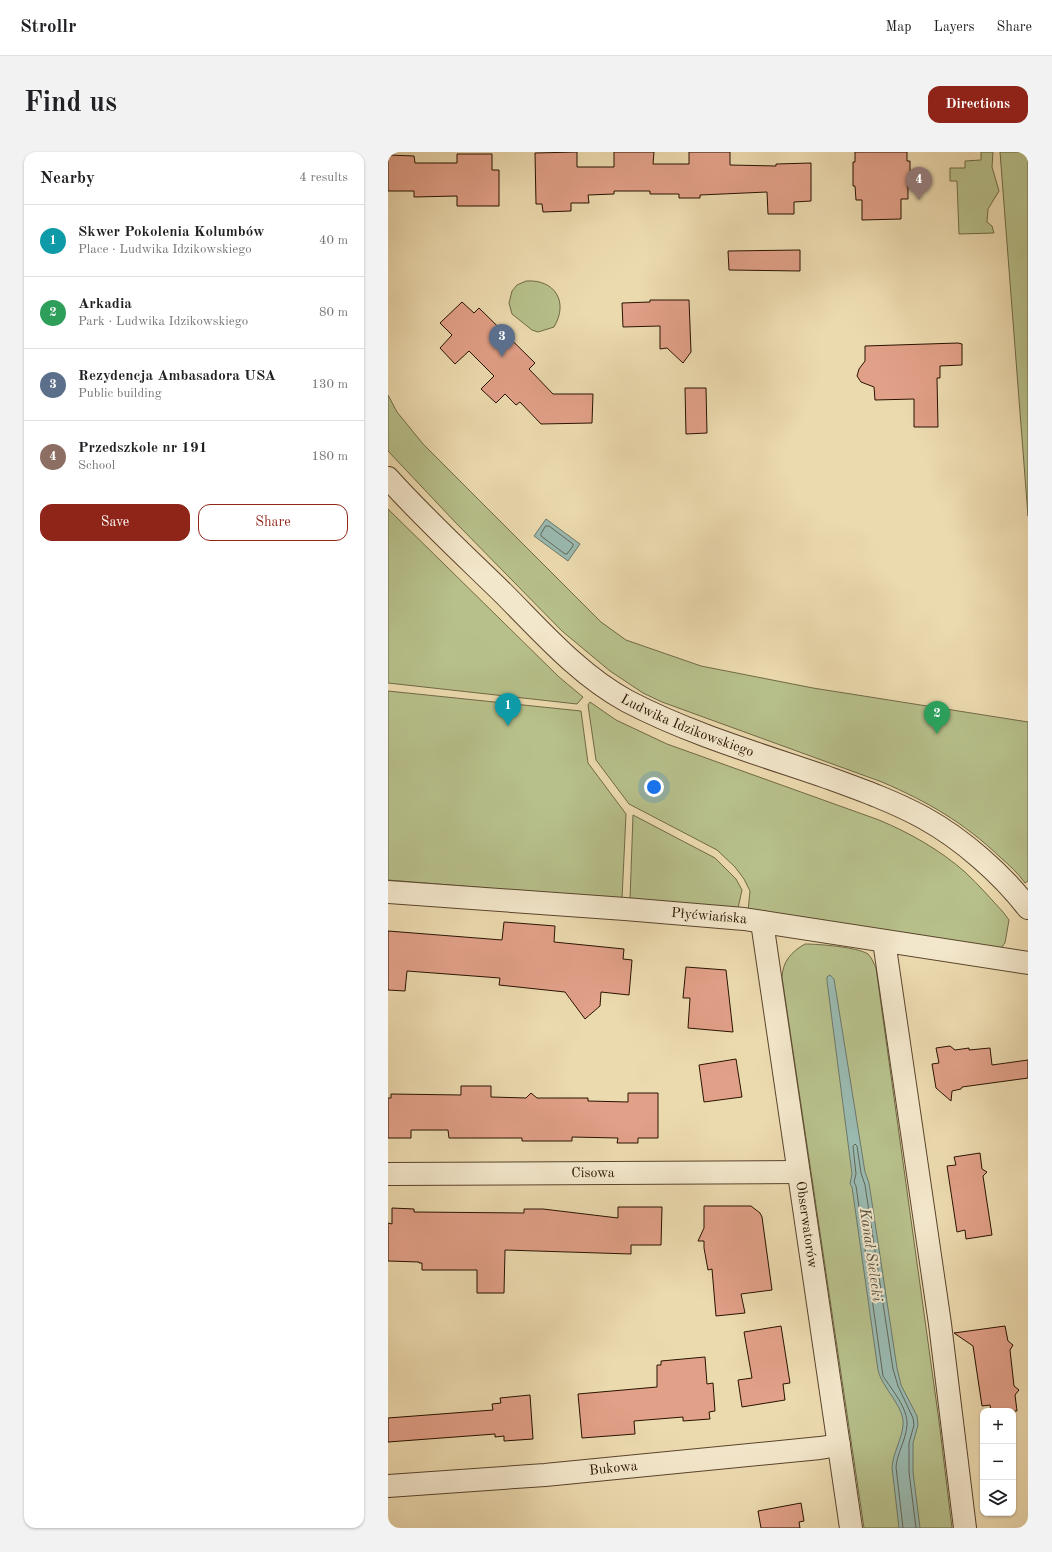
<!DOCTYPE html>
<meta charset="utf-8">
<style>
:root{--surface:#fff;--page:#f2f2f2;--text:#202124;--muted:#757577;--line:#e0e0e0;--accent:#8f2418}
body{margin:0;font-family:"Old Standard TT",serif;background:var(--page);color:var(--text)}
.controls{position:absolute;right:12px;bottom:12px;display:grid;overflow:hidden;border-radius:8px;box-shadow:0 1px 3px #0004}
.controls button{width:36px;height:36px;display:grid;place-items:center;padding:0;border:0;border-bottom:1px solid var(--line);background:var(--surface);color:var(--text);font:20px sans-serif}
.you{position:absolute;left:266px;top:635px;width:14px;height:14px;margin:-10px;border:3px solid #fff;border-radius:50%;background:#1a73e8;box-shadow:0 0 0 6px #1a73e833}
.badge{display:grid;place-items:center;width:26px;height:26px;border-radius:50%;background:var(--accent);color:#fff;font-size:13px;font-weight:700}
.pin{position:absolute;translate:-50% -33px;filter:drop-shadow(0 1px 2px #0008)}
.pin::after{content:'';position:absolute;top:21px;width:14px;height:12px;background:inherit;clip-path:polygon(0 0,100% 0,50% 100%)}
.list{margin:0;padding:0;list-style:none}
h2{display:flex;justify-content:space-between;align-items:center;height:52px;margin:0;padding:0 16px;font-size:17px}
h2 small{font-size:13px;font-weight:400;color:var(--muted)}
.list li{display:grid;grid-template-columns:26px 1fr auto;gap:12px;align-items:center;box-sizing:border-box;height:72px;padding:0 16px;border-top:1px solid var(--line)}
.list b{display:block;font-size:15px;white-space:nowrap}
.list p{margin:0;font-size:13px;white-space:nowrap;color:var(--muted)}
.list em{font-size:13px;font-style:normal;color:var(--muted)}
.actions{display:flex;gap:8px;padding:12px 16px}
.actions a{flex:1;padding:9px 0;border:1px solid var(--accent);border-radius:12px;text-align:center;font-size:14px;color:var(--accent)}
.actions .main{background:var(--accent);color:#fff}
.icon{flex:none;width:22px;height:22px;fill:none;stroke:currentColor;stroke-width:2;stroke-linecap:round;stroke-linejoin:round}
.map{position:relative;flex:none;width:640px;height:1376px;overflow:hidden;border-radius:12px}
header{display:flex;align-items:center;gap:24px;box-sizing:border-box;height:56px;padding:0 20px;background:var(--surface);border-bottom:1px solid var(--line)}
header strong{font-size:19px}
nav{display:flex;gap:22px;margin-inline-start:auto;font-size:14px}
.intro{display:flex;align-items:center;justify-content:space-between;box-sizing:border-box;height:96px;padding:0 24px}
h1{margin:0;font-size:28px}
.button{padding:10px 18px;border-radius:12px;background:var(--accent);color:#fff;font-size:14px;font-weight:700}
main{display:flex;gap:24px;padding:0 24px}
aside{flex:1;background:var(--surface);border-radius:12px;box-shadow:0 1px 3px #0004}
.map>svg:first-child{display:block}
.green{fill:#b7c08b;stroke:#706946}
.water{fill:#9abab1;stroke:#6d776a}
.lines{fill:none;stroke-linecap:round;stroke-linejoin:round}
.shore{stroke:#626658;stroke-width:1}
.building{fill:#e1a088;stroke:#291200}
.minor-casing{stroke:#5a442c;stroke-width:24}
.tertiary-casing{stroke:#5a442c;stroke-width:24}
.minor{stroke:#f3e7cb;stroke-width:22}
.tertiary{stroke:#f3e7cb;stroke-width:22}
.labels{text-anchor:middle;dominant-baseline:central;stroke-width:4;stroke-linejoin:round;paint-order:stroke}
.street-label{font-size:14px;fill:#291200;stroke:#f3e7cb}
.water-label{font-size:15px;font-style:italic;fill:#514d3e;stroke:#f3e7cb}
</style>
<header>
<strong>Strollr</strong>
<nav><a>Map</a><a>Layers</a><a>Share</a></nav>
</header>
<div class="intro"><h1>Find us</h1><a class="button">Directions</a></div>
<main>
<aside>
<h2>Nearby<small>4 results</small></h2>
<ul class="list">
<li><span class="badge" style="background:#0f9aa8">1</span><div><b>Skwer Pokolenia Kolumbów</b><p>Place · Ludwika Idzikowskiego</p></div><em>40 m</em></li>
<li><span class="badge" style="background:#2e9e5b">2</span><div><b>Arkadia</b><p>Park · Ludwika Idzikowskiego</p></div><em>80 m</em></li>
<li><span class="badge" style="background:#5c6f8a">3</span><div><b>Rezydencja Ambasadora USA</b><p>Public building</p></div><em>130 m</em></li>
<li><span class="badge" style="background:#8d6e63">4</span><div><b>Przedszkole nr 191</b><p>School</p></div><em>180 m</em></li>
</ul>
<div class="actions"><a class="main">Save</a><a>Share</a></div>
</aside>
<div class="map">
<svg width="640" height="1376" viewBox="0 0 640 1376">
<rect width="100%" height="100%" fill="#ecdaaf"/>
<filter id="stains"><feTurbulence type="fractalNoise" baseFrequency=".005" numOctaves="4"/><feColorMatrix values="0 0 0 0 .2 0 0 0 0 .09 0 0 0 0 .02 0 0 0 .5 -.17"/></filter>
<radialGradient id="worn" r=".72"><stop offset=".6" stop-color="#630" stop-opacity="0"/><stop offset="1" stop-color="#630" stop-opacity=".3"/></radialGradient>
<path class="green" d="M 593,0 L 605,0 L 604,15 L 611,39 L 600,57 L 599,70 L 604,74 L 606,81 L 571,82 L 569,29 L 562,29 L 562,16 L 577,16 L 577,9 L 593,8 Z
M 612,0 L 640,0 L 640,364 Z
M 138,129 C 167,127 181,150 166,175 L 150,180 L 144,178 L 124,162 L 121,151 L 124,139 L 129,133 Z
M 0,243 L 9,260 L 35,292 L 213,470 L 238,488 L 313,514 L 425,536 L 640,570 L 640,729 L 637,731 C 630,721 621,713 612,705 C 575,670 540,650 494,630 L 274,550 L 255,541 L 222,519 L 174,479 L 68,371 L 0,299 Z
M 0,357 L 171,525 L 195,545 L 189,552 L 0,531 Z
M 0,539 L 193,559 L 200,611 L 238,662 L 234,747 L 0,728 Z
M 202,550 L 228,568 L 279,592 L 491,668 C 522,681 552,698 577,720 C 591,733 603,747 615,760 L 621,768 L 617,791 L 613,796 L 360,759 L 362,739 L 356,727 L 347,715 L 329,698 L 241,652 L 208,608 L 200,553 Z
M 245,663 L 327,706 L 348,727 L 354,738 L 350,756 L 242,748 Z
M 417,792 C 430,792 469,795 480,802 C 484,806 486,812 488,816 L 551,1269 L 564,1376 L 476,1376 L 394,825 C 395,809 403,800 417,792 Z"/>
<path class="water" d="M 158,367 L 192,392 L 180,409 L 146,384 Z
M 442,823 L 446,827 L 477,1020 L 481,1031 L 509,1216 L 513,1233 L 529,1264 L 530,1273 L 525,1291 L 525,1320 L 532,1376 L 511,1376 L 504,1315 C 505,1301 514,1287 515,1273 C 517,1255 494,1236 490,1218 L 464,1035 L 462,1032 L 464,1022 L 439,829 L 439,825 Z"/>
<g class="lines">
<path class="shore" d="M 158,374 L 161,374 L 185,392 L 185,394 L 179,402 L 177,402 L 153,384 L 153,382 Z
M 515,1376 L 508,1315 C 509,1301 518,1288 519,1273 C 520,1256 504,1238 495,1224 L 494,1217 L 468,1034 L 466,1030 L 468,1022 L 465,994 L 467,992 L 469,994 L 473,1021 L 477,1033 L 505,1217 L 510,1234 L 525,1266 L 526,1273 L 521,1291 L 521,1320 L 528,1376"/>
</g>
<path class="building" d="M 189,0 L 189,15 L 226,15 L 226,0 L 266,0 L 265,12 L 301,12 L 301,0 L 342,0 L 342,13 L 388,14 L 388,12 L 423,11 L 423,49 L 406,50 L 406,62 L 380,62 L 379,40 L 312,43 L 312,46 L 291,46 L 291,42 L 262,42 L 262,39 L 226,39 L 226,42 L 200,43 L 201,51 L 183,51 L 183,59 L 155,60 L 154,52 L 148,52 L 147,1 Z
M 467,0 L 519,0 L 519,9 L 522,9 L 522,33 L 520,33 L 520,47 L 513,47 L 513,67 L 474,68 L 474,48 L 468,48 L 467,34 L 465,34 L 465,10 L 467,10 Z
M 69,2 L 104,2 L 104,18 L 111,18 L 111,54 L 69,54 L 69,44 L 26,45 L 26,39 L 0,39 L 0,3 L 26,4 L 27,11 L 69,11 Z
M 412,98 L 412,119 L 341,118 L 340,99 Z
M 262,148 L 301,148 L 303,200 L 295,211 L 279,196 L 272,197 L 272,174 L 235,175 L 234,151 L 262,150 Z
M 74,150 L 86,161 L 91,156 L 147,211 L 141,217 L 165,242 L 205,242 L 204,271 L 153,272 L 132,250 L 128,253 L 117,242 L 108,251 L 93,237 L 106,224 L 81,199 L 67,212 L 52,196 L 64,183 L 52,171 Z
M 570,191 L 574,192 L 574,213 L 552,214 L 552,226 L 549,226 L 550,275 L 526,275 L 526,247 L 487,248 L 486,235 L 473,230 L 469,224 L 471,217 L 477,209 L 477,194 Z
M 297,236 L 318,236 L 319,281 L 298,282 Z
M 116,770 L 167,774 L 166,790 L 236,797 L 235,807 L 244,808 L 241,843 L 213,840 L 212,854 L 197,867 L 177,840 L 111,833 L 112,826 L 19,819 L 17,839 L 0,838 L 0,779 L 114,788 Z
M 298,815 L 338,818 L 345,880 L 300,876 L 302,846 L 295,846 Z
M 562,894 L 567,898 L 581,896 L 581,898 L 602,896 L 604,913 L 640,908 L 640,926 L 574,935 L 573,937 L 564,939 L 563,949 L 548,936 L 544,912 L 551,911 L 548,896 Z
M 348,907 L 354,945 L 316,950 L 311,913 Z
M 73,934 L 103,934 L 103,945 L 138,946 L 143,941 L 149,946 L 200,946 L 200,949 L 240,950 L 240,941 L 270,941 L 270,986 L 250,986 L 250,991 L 229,991 L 230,986 L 184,985 L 184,989 L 134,989 L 134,986 L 61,986 L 60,978 L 23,978 L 23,986 L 0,986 L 0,946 L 3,946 L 3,942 L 73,943 Z
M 592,1001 L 594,1017 L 599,1020 L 595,1024 L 604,1083 L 578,1087 L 577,1078 L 569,1080 L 559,1014 L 568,1013 L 566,1005 Z
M 316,1054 L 363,1054 L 372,1061 L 374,1065 L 384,1138 L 353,1142 L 357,1161 L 328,1164 L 324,1117 L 320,1118 L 316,1096 L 316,1089 L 310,1089 L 316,1076 Z
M 230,1055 L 274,1055 L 273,1093 L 243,1093 L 243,1102 L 117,1098 L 116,1141 L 89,1141 L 89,1118 L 34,1118 L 34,1111 L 31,1111 L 31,1110 L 0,1109 L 0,1071 L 4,1072 L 4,1056 L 26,1057 L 26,1060 L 136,1061 L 136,1057 L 155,1057 L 230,1066 Z
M 393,1174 L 402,1231 L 395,1232 L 397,1248 L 354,1255 L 350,1228 L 364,1226 L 356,1180 Z
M 617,1174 L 620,1189 L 625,1193 L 622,1198 L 626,1234 L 631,1238 L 627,1243 L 629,1259 L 603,1259 L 602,1253 L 594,1254 L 585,1194 L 566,1181 Z
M 317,1205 L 319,1232 L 325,1231 L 327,1259 L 321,1260 L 322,1267 L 295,1269 L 295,1265 L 246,1269 L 247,1282 L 194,1286 L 190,1242 L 269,1235 L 269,1213 L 273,1213 L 273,1209 Z
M 142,1243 L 145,1287 L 116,1289 L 116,1284 L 107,1285 L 107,1282 L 0,1290 L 0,1266 L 105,1258 L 104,1252 L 113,1251 L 112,1246 Z
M 413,1351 L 416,1369 L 411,1370 L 412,1376 L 373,1376 L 370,1359 Z"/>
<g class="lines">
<g class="minor-casing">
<g id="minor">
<path id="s1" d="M 0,740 L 237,757 L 356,767 L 640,811"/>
<path id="s2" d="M 374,770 L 463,1376"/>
<path d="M 496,789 L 552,1172 L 577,1376"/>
<path id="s3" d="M 0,1022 L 410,1020"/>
<path id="s4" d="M 0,1334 L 157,1323 L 432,1296 L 451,1293"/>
</g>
</g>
<g class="tertiary-casing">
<g id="tertiary">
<path id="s5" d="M 0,326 C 36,366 76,403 115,441 C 153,479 191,523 239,549 C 302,582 371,602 438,625 C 471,637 505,649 536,666 C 574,687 614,722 640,756"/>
</g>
</g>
<use href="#minor" class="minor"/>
<use href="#tertiary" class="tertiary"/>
</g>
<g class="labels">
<g class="street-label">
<text stroke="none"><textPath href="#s5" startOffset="393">Ludwika Idzikowskiego</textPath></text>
<text stroke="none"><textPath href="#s1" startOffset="322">Płyćwiańska</textPath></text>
<text stroke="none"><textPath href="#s3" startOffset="205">Cisowa</textPath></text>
<text stroke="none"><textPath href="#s2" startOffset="306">Obserwatorów</textPath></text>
<text stroke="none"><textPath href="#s4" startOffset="226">Bukowa</textPath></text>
</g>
<g class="water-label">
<text transform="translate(482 1103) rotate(82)">Kanał Sielecki</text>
</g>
</g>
<rect width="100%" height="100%" filter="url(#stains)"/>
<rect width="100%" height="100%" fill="url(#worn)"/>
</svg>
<div class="controls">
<button>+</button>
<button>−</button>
<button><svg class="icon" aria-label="layers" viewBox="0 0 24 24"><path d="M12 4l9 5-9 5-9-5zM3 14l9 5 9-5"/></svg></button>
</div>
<div class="you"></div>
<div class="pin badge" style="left:120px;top:574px;background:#0f9aa8">1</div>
<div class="pin badge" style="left:549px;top:582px;background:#2e9e5b">2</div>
<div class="pin badge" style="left:114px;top:205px;background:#5c6f8a">3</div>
<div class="pin badge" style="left:531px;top:48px;background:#8d6e63">4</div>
</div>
</main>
